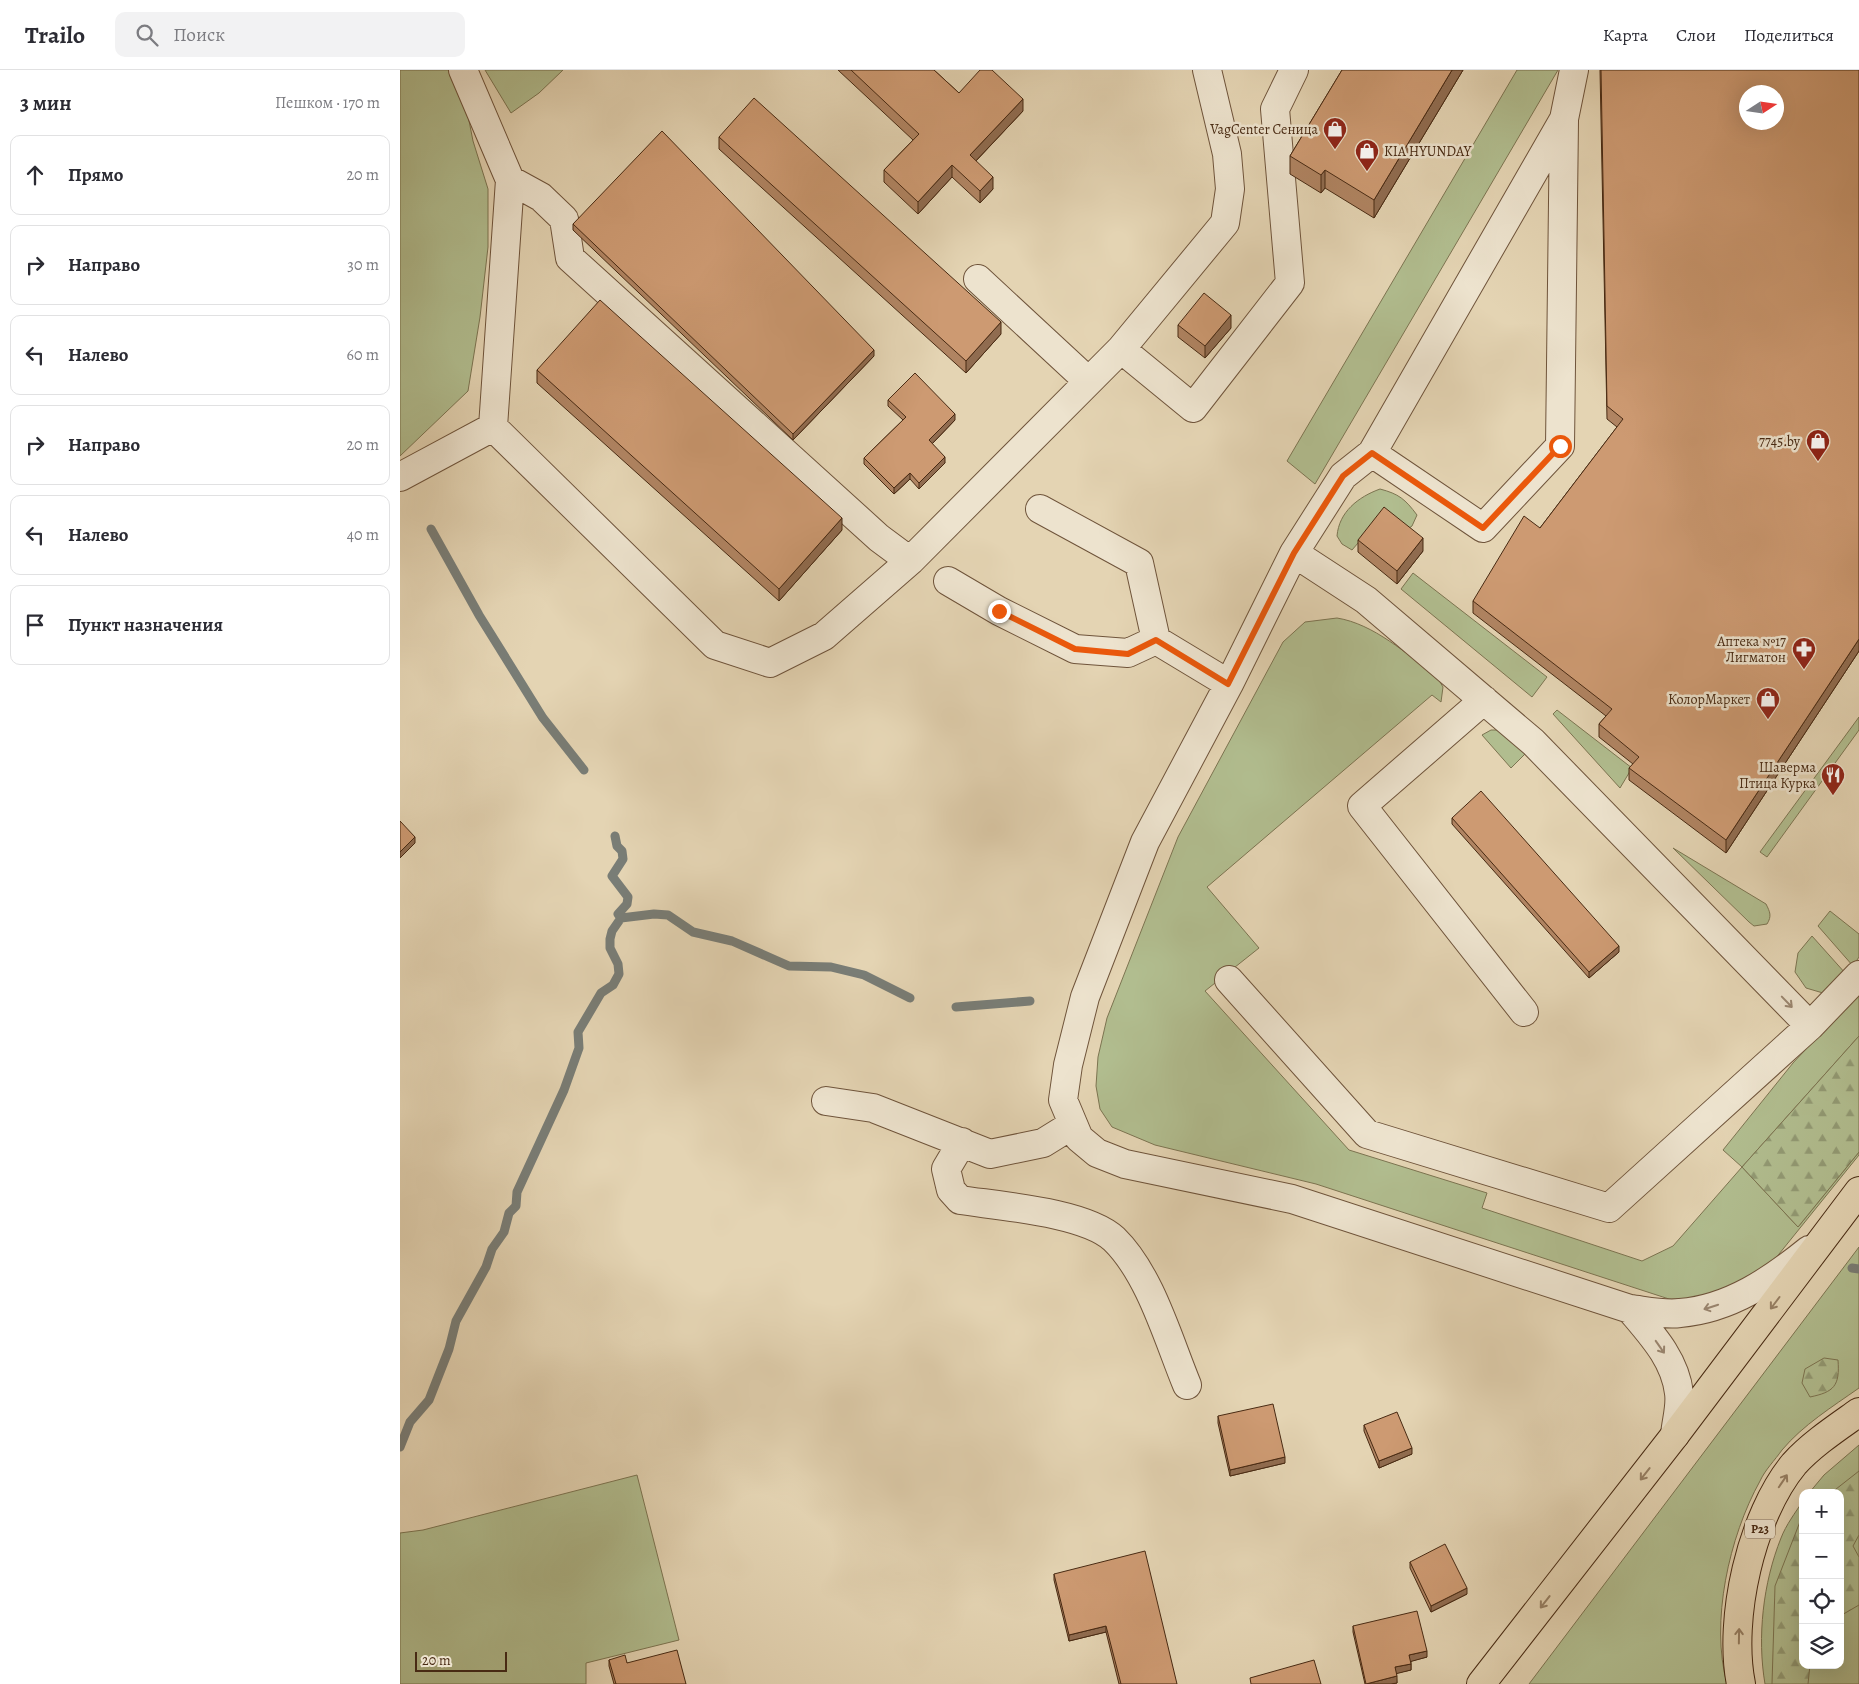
<!DOCTYPE html>
<html lang="ru">
<meta charset="utf-8">
<style>
:root{--surface:#fff;--page:#f2f2f3;--text:#2b2b33;--muted:#7c7c81;--line:#e1e1e2}
body{margin:0;font-family:Alegreya,serif;background:var(--page);color:var(--text)}
.controls{position:absolute;right:15px;bottom:15px;display:grid;overflow:hidden;border-radius:10px;box-shadow:0 5px 20px #0002}
.controls button{width:45px;height:45px;display:grid;place-items:center;padding:0;border:0;border-bottom:1px solid var(--line);background:var(--surface);color:var(--text);font:25px sans-serif}
.compass{position:absolute;left:1339px;top:15px;width:45px;height:45px;border-radius:50%;background:var(--surface);box-shadow:0 5px 20px #0002;rotate:78deg}
.scale{position:absolute;left:15px;bottom:12px;width:92px;box-sizing:border-box;padding-left:5px;border:2px solid #482a13;border-top:0;font-size:14px;line-height:18px;white-space:nowrap;color:#482a13;-webkit-text-stroke:4px #ede3ce;paint-order:stroke}
.stop{position:absolute;width:15px;height:15px;margin:-11px;border:4px solid #ea580c;border-radius:50%;background:#fff}
.stop.end{background:#ea580c;border-color:#fff;box-shadow:0 1px 5px #0008}
.list{margin:0;padding:0;list-style:none}
h2{display:flex;justify-content:space-between;align-items:center;height:65px;margin:0;padding:0 20px;font-size:21px}
h2 small{font-size:16px;font-weight:400;color:var(--muted)}
.list li{display:grid;grid-template-columns:32px 1fr auto;gap:15px;align-items:center;box-sizing:border-box;height:80px;margin:0 10px 10px;padding:0 10px;border:1px solid var(--line);border-radius:10px}
.list b{display:block;font-size:19px;white-space:nowrap}
.list em{font-size:16px;font-style:normal;color:var(--muted)}
.icon{flex:none;width:28px;height:28px;fill:none;stroke:currentColor;stroke-width:2;stroke-linecap:round;stroke-linejoin:round}
.map{position:relative;flex:none;width:1459px;height:1614px;overflow:hidden}
header{display:flex;align-items:center;gap:30px;box-sizing:border-box;height:70px;padding:0 25px;background:var(--surface);border-bottom:1px solid var(--line)}
header strong{font-size:24px}
nav{display:flex;gap:28px;margin-inline-start:auto;font-size:18px}
.search{width:350px;height:45px;background:var(--page);display:flex;align-items:center;gap:12px;box-sizing:border-box;padding:0 18px;border-radius:10px;color:var(--muted);font-size:19px}
main{display:flex}
aside{flex:1;background:var(--surface)}
.map>svg:first-child{display:block}
.green{fill:#b1bd8f;stroke:#7c7451}
.forest{fill:url(#forest-firs);stroke:#7c7451}
.lines{fill:none;stroke-linecap:round;stroke-linejoin:round}
.stream{stroke:#797d76;stroke-width:9}
.minor-casing{stroke:#6f543b;stroke-width:30}
.highway-casing{stroke:#482a13;stroke-width:30}
.minor{stroke:#ede3ce;stroke-width:28}
.highway{stroke:#e4d4b3;stroke-width:28}
.wall{fill:#b08462;stroke:#482a13}
.shaded-wall{fill:#906c50;stroke:#482a13}
.building{fill:#cd9a72;stroke:#482a13;fill-rule:evenodd}
.oneway{stroke:#9a8670}
.oneway2{stroke:#967f63}
.route{stroke:#ea580c;stroke-width:6}
.labels{text-anchor:middle;dominant-baseline:central;stroke-width:5;stroke-linejoin:round;paint-order:stroke}
.shield{fill:#ede3ce;stroke:#7a624b;stroke-width:1}
.shield-label{font-size:12px;font-weight:bold;fill:#482a13}
.poi-label{font-size:14px;fill:#482a13;stroke:#ede3ce;text-anchor:end}
</style>
<header>
<strong>Trailo</strong>
<div class="search"><svg class="icon" aria-label="search" viewBox="0 0 24 24"><circle cx="10" cy="10" r="6"/><path d="M15 15l6 6"/></svg>Поиск</div>
<nav><a>Карта</a><a>Слои</a><a>Поделиться</a></nav>
</header>
<main>
<aside>
<h2>3 мин<small>Пешком · 170 m</small></h2>
<ul class="list">
<li><svg class="icon" aria-label="ahead" viewBox="0 0 24 24"><path d="M12 20V5M6 11l6-6 6 6"/></svg><div><b>Прямо</b></div><em>20 m</em></li>
<li><svg class="icon" aria-label="right" viewBox="0 0 24 24"><path d="M7 20v-9h11M14 6l5 5-5 5"/></svg><div><b>Направо</b></div><em>30 m</em></li>
<li><svg class="icon" aria-label="left" viewBox="0 0 24 24"><path d="M17 20v-9H6M10 6l-5 5 5 5"/></svg><div><b>Налево</b></div><em>60 m</em></li>
<li><svg class="icon" aria-label="right" viewBox="0 0 24 24"><path d="M7 20v-9h11M14 6l5 5-5 5"/></svg><div><b>Направо</b></div><em>20 m</em></li>
<li><svg class="icon" aria-label="left" viewBox="0 0 24 24"><path d="M17 20v-9H6M10 6l-5 5 5 5"/></svg><div><b>Налево</b></div><em>40 m</em></li>
<li><svg class="icon" aria-label="arrive" viewBox="0 0 24 24"><path d="M6 21V4h12l-3 4 3 4H6"/></svg><div><b>Пункт назначения</b></div></li>
</ul>
</aside>
<div class="map">
<svg width="1459" height="1614" viewBox="0 0 1459 1614">
<defs>
<pattern id="forest-firs" width="22" height="20" patternUnits="userSpaceOnUse" patternTransform="scale(1.25)"><rect width="22" height="20" fill="#b1bd8f"/><path d="M5 1l3.5 6h-7zM16 11l3.5 6h-7z" fill="#929a74"/></pattern>
</defs>
<rect width="100%" height="100%" fill="#e4d4b3"/>
<filter id="stains"><feTurbulence type="fractalNoise" baseFrequency=".004" numOctaves="4"/><feColorMatrix values="0 0 0 0 .2 0 0 0 0 .09 0 0 0 0 .02 0 0 0 .5 -.17"/></filter>
<radialGradient id="worn" r=".72"><stop offset=".6" stop-color="#630" stop-opacity="0"/><stop offset="1" stop-color="#630" stop-opacity=".3"/></radialGradient>
<path class="green" d="M 0,0 L 53,0 L 62,15 L 73,71 L 88,119 L 88,177 L 80,247 L 68,321 L 0,386 Z
M 85,0 L 163,0 L 139,23 L 111,43 Z
M 1117,0 L 1158,0 L 915,414 L 887,391 Z
M 980,419 C 999,424 1005,429 1017,445 L 1012,456 L 1005,461 L 983,444 L 952,480 L 942,474 L 937,466 C 939,442 958,427 980,419 Z
M 1013,503 L 1147,607 L 1132,627 L 1001,519 Z
M 937,548 C 974,554 1006,584 1036,605 L 1043,617 L 1041,632 L 1032,625 L 807,817 L 859,878 L 805,921 L 949,1080 L 1087,1123 L 1082,1138 L 1242,1191 L 1273,1176 L 1342,1097 L 1323,1080 L 1393,993 L 1459,922 L 1459,966 L 1342,1097 L 1398,1157 L 1459,1082 L 1459,1085 L 1375,1189 L 1357,1207 L 1305,1230 L 1269,1229 L 916,1114 L 755,1075 L 712,1057 L 700,1039 L 696,1016 L 698,987 L 707,948 L 778,767 L 883,572 L 905,552 Z
M 1157,640 L 1232,698 L 1220,718 L 1153,644 Z
M 1459,647 L 1459,660 L 1367,787 L 1360,782 Z
M 1091,660 L 1099,660 L 1128,681 L 1111,698 L 1082,665 Z
M 1273,778 L 1366,834 C 1370,842 1372,846 1367,854 L 1354,856 L 1349,852 Z
M 1430,841 L 1459,864 L 1459,887 L 1453,896 L 1418,856 Z
M 1412,866 L 1446,904 L 1423,923 L 1406,918 L 1395,902 L 1398,883 Z
M 1459,1177 L 1459,1318 C 1432,1337 1403,1355 1382,1380 C 1375,1390 1365,1400 1360,1411 C 1329,1467 1310,1552 1327,1614 L 1129,1614 Z
M 1459,1375 L 1459,1614 L 1365,1614 C 1357,1567 1363,1513 1381,1468 C 1386,1455 1395,1443 1403,1431 L 1403,1595 L 1440,1595 L 1440,1423 L 1409,1423 L 1424,1405 Z
M 237,1405 L 279,1570 L 186,1593 L 186,1614 L 0,1614 L 0,1463 L 23,1460 Z"/>
<path class="forest" d="M 1459,966 L 1459,1082 L 1398,1157 L 1342,1097 Z
M 1424,1288 L 1438,1290 C 1440,1316 1434,1322 1410,1327 L 1402,1313 L 1405,1299 Z
M 1459,1401 L 1459,1465 L 1453,1476 L 1459,1487 L 1459,1535 L 1440,1546 L 1440,1423 L 1431,1423 Z
M 1403,1444 L 1403,1595 L 1410,1595 L 1408,1614 L 1372,1614 L 1375,1516 Z"/>
<g class="lines">
<path class="stream" d="M 31,459 L 79,545 L 143,648 L 184,700
M 215,766 L 217,776 L 222,781 L 223,789 L 212,806 L 228,827 L 227,834 L 218,844 L 221,848
M 556,937 L 630,931
M 1452,1198 L 1459,1199
M 0,1377 L 10,1352 L 29,1330 L 49,1279 L 56,1251 L 86,1197 L 92,1179 L 104,1162 L 109,1143 L 116,1136 L 117,1122 L 164,1020 L 179,978 L 178,962 L 201,923 L 213,915 L 219,904 L 218,894 L 210,878 L 210,869 L 212,861 L 221,848 L 254,844 L 268,845 L 293,862 L 332,871 L 389,896 L 431,897 L 464,905 L 510,928"/>
<g class="minor-casing">
<path id="minor" d="M 63,0 L 110,110 L 93,357 L 315,575 L 370,593 L 424,566 L 510,491 L 721,279 L 825,153 L 830,119 L 827,84 L 807,0
M 1174,0 L 1164,49 L 972,383 L 943,406 L 894,483 L 829,614 L 745,772 L 685,927 L 668,995 L 663,1030 L 679,1068 L 697,1083 L 725,1094 L 892,1129 L 1230,1239 C 1246,1241 1264,1245 1280,1243 C 1330,1239 1372,1210 1409,1180
M 110,110 L 141,127 L 164,149 L 170,188 L 479,468 L 510,491
M 578,209 L 688,311
M 721,279 L 793,338 L 890,213 L 875,39 L 894,0
M 972,383 L 1083,458 L 1160,376 L 1164,51
M 0,407 L 93,357
M 640,439 L 739,493 L 756,570 L 829,614
M 894,483 L 966,530 L 1133,672 L 1410,956 L 1459,905
M 548,511 L 599,541 L 675,579 L 728,583 L 756,570
M 1084,630 L 962,736 L 1124,942
M 829,910 L 967,1064 L 1209,1138 L 1410,956
M 426,1031 L 473,1038 L 590,1084 L 643,1073 L 672,1055
M 562,1072 L 546,1099 L 551,1120 L 560,1130 C 599,1136 685,1142 714,1169 C 750,1204 768,1269 787,1315
M 1230,1239 C 1251,1264 1275,1289 1279,1323 C 1281,1336 1276,1352 1275,1365"/>
</g>
<g class="highway-casing">
<path id="highway" d="M 1081,1614 L 1275,1365 L 1459,1121
M 1341,1614 C 1328,1549 1351,1446 1394,1394 C 1412,1374 1438,1357 1459,1342"/>
</g>
<use href="#minor" class="minor"/>
<use href="#highway" class="highway"/>
</g>
<path class="wall" d="M 438,0 L 534,0 L 559,23 L 623,41 L 576,91 L 593,119 L 580,133 L 552,107 L 518,144 L 484,112 L 484,100 L 513,70 Z
M 942,0 L 1063,0 L 974,148 L 925,118 L 921,123 L 890,104 L 890,86 Z
M 1200,0 L 1459,0 L 1459,581 L 1326,783 L 1229,710 L 1229,698 L 1233,694 L 1199,667 L 1199,654 L 1206,646 L 1073,543 L 1073,531 L 1140,458 L 1217,357 L 1207,349 Z
M 319,67 L 601,264 L 566,303 L 319,79 Z
M 173,154 L 474,286 L 393,370 L 173,160 Z
M 778,255 L 831,258 L 805,288 L 778,267 Z
M 137,300 L 442,460 L 379,531 L 137,313 Z
M 488,330 L 555,350 L 532,374 L 545,393 L 519,419 L 510,409 L 494,424 L 464,394 L 464,388 L 503,350 L 488,336 Z
M 958,470 L 1023,481 L 997,514 L 958,482 Z
M 1052,748 L 1219,882 L 1189,908 L 1052,754 Z
M 818,1346 L 885,1393 L 830,1406 L 818,1353 Z
M 964,1355 L 1012,1384 L 979,1398 L 964,1361 Z
M 1010,1492 L 1067,1524 L 1031,1542 L 1010,1498 Z
M 654,1504 L 777,1614 L 719,1614 L 706,1562 L 669,1571 L 654,1510 Z
M 953,1556 L 1027,1587 L 1011,1591 L 1011,1600 L 996,1603 L 997,1613 L 991,1614 L 965,1614 L 953,1562 Z
M 209,1590 L 227,1593 L 286,1614 L 214,1614 L 209,1596 Z"/>
<path class="shaded-wall" d="M 1052,0 L 1063,0 L 974,148 L 974,130 Z
M 623,29 L 623,41 L 570,97 L 570,85 Z
M 552,95 L 552,107 L 518,144 L 518,132 Z
M 925,100 L 925,118 L 921,123 L 921,105 Z
M 593,107 L 593,119 L 580,133 L 580,121 Z
M 831,245 L 831,258 L 805,288 L 805,276 Z
M 601,252 L 601,264 L 566,303 L 566,291 Z
M 474,280 L 474,286 L 393,370 L 393,364 Z
M 555,344 L 555,350 L 529,377 L 529,370 Z
M 545,387 L 545,393 L 519,419 L 519,413 Z
M 510,403 L 510,409 L 494,424 L 494,418 Z
M 442,448 L 442,460 L 379,531 L 379,519 Z
M 1023,468 L 1023,481 L 997,514 L 997,501 Z
M 1459,569 L 1459,581 L 1326,783 L 1326,770 Z
M 15,767 L 15,773 L 0,788 L 0,782 Z
M 1219,876 L 1219,882 L 1189,908 L 1189,902 Z
M 1012,1378 L 1012,1384 L 979,1398 L 979,1391 Z
M 885,1387 L 885,1393 L 830,1406 L 830,1400 Z
M 1067,1518 L 1067,1524 L 1031,1542 L 1031,1536 Z
M 706,1556 L 706,1562 L 669,1571 L 669,1565 Z
M 1027,1581 L 1027,1587 L 1009,1592 L 1009,1585 Z
M 1011,1594 L 1011,1600 L 995,1604 L 995,1597 Z
M 997,1606 L 997,1613 L 991,1614 L 966,1614 Z"/>
<path class="building" d="M 451,0 L 534,0 L 559,23 L 580,0 L 592,0 L 623,29 L 570,85 L 593,107 L 580,121 L 552,95 L 518,132 L 484,100 L 519,64 Z
M 942,0 L 1052,0 L 974,130 L 925,100 L 921,105 L 890,86 Z
M 1201,0 L 1459,0 L 1459,569 L 1326,770 L 1229,698 L 1239,687 L 1199,654 L 1212,639 L 1073,531 L 1124,446 L 1140,458 L 1223,349 L 1207,336 ZM 1346,22 L 1376,22 L 1376,52 L 1346,52 Z
M 354,28 L 601,252 L 566,291 L 319,67 Z
M 262,61 L 474,280 L 393,364 L 173,154 Z
M 804,223 L 831,245 L 805,276 L 778,255 Z
M 200,230 L 442,448 L 379,519 L 137,300 Z
M 515,303 L 555,344 L 529,370 L 545,387 L 519,413 L 510,403 L 494,418 L 464,388 L 506,347 L 488,330 Z
M 984,437 L 1023,468 L 997,501 L 958,470 Z
M 1081,721 L 1219,876 L 1189,902 L 1052,748 Z
M 0,751 L 15,767 L 0,782 Z
M 873,1334 L 885,1387 L 830,1400 L 818,1346 Z
M 997,1342 L 1012,1378 L 979,1391 L 964,1355 Z
M 1045,1474 L 1067,1518 L 1031,1536 L 1010,1492 Z
M 745,1481 L 777,1614 L 721,1614 L 706,1556 L 669,1565 L 654,1504 Z
M 1017,1541 L 1027,1581 L 1009,1585 L 1011,1594 L 995,1597 L 997,1606 L 966,1614 L 953,1556 Z
M 277,1580 L 286,1614 L 216,1614 L 209,1590 L 225,1585 L 227,1593 Z
M 914,1590 L 921,1614 L 851,1614 L 850,1608 Z"/>
<defs><path id="oneway-shaft" d="M-6 0H5M1.5-3L5.5 0L1.5 3" fill="none" stroke-width="1.6" stroke-linecap="round" stroke-linejoin="round" transform="scale(1.25)"/></defs>
<g class="oneway">
<use href="#oneway-shaft" transform="translate(1387 932) rotate(46)"/>
<use href="#oneway-shaft" transform="translate(1311 1237) rotate(162)"/>
<use href="#oneway-shaft" transform="translate(1260 1277) rotate(55)"/>
</g>
<g class="oneway2">
<use href="#oneway-shaft" transform="translate(1375 1233) rotate(127)"/>
<use href="#oneway-shaft" transform="translate(1245 1404) rotate(128)"/>
<use href="#oneway-shaft" transform="translate(1383 1411) rotate(-56)"/>
<use href="#oneway-shaft" transform="translate(1145 1532) rotate(128)"/>
<use href="#oneway-shaft" transform="translate(1339 1566) rotate(-89)"/>
</g>
<g class="lines">
<path class="route" d="M 599,541 L 675,579 L 728,584 L 756,570 L 828,614 L 894,483 L 943,406 L 972,383 L 1083,458 L 1160,376"/>
</g>
<defs>
<g id="shop-pin" transform="scale(1.25)"><path d="M0 17L-7.5 6A9.5 9.5 0 1 1 7.5 6Z" fill="#8f2418" stroke="#ede3ce"/><path d="M-5-2.5h2.3a2.7 3.5 0 0 1 5.4 0H5L5.5 6h-11ZM-1.5-2.5h3a1.5 2.3 0 0 0-3 0Z" fill="#fff"/></g>
<g id="pharmacy-pin" transform="scale(1.25)"><path d="M0 17L-7.5 6A9.5 9.5 0 1 1 7.5 6Z" fill="#8f2418" stroke="#ede3ce"/><path d="M-2-6h4v4h4v4h-4v4h-4v-4h-4v-4h4Z" fill="#fff"/></g>
<g id="restaurant-pin" transform="scale(1.25)"><path d="M0 17L-7.5 6A9.5 9.5 0 1 1 7.5 6Z" fill="#8f2418" stroke="#ede3ce"/><path d="M-5-6h1v4h1v-4h1v4h1v-4h1v5L-1.5 .5V6h-2V.5L-5-1ZM5-6V6H3V1.5H1.5Q1.5-4 5-6Z" fill="#fff"/></g>
</defs>
<g fill-rule="evenodd">
<use href="#shop-pin" x="935" y="59"/>
<use href="#shop-pin" x="967" y="81"/>
<use href="#shop-pin" x="1418" y="371"/>
<use href="#pharmacy-pin" x="1404" y="579"/>
<use href="#shop-pin" x="1368" y="629"/>
<use href="#restaurant-pin" x="1433" y="705"/>
</g>
<g class="labels">
<rect class="shield" x="1345" y="1449.5" width="30" height="19" rx="4"/>
<g class="shield-label">
<text x="1360" y="1459">Р23</text>
</g>
<g class="poi-label">
<text x="918" y="59">VagCenter Сеница</text>
<text x="984" y="81" text-anchor="start">KIA HYUNDAY</text>
<text x="1400" y="371">7745.by</text>
<text x="1386" y="571">Аптека №17<tspan x="1386" dy="16">Лигматон</tspan></text>
<text x="1350" y="629">КолорМаркет</text>
<text x="1416" y="697">Шаверма<tspan x="1416" dy="16">Птица Курка</tspan></text>
</g>
</g>
<rect width="100%" height="100%" filter="url(#stains)"/>
<rect width="100%" height="100%" fill="url(#worn)"/>
</svg>
<div class="controls">
<button>+</button>
<button>−</button>
<button><svg class="icon" aria-label="locate" viewBox="0 0 24 24"><circle cx="12" cy="12" r="6"/><path d="M12 2v4M12 18v4M2 12h4M18 12h4"/></svg></button>
<button><svg class="icon" aria-label="layers" viewBox="0 0 24 24"><path d="M12 4l9 5-9 5-9-5zM3 14l9 5 9-5"/></svg></button>
</div>
<svg class="compass" viewBox="-18 -18 36 36"><path d="M0-13l5 13h-10z" fill="#e53935"/><path d="M0 13l5-13h-10z" fill="#7c7c81"/></svg>
<div class="scale">20 m</div>
<div class="stop" style="left:1160px;top:376px"></div>
<div class="stop end" style="left:599px;top:541px"></div>
</div>
</main>
